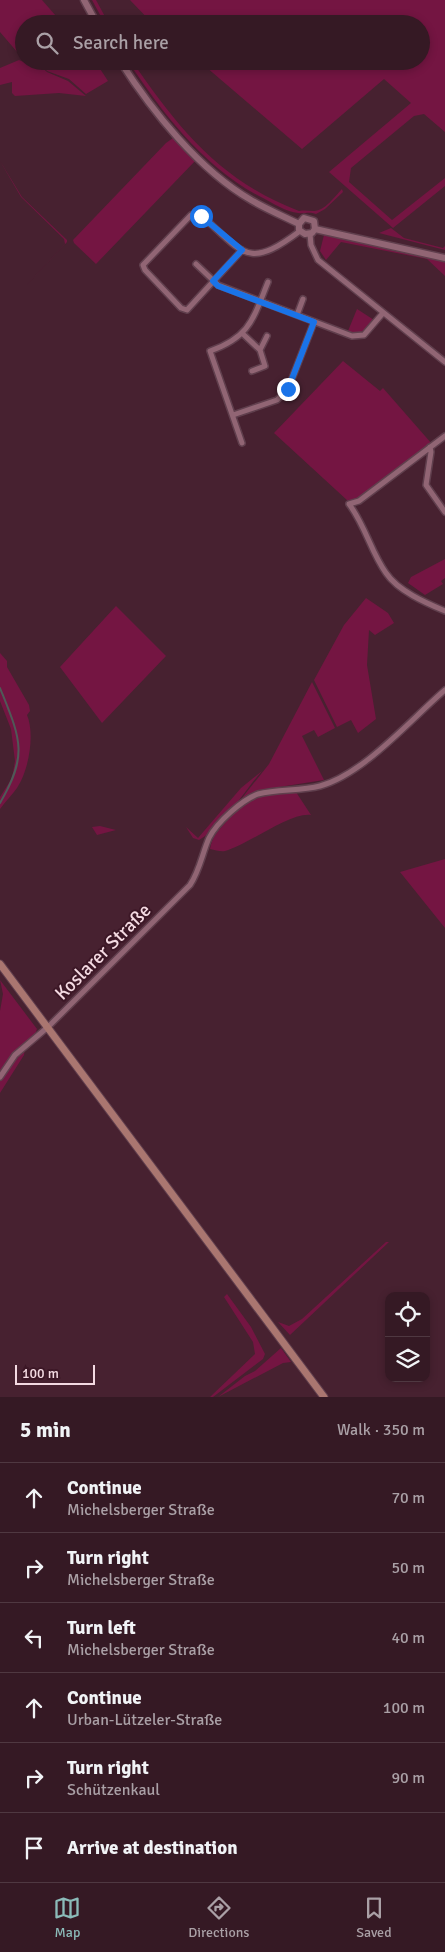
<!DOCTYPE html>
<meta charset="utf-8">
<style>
:root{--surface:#351924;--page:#3d222c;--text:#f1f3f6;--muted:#aaa0a6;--line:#4f3841;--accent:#8bbbb9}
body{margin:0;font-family:Signika,sans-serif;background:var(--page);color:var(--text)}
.controls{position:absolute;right:15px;bottom:15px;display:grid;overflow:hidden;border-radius:10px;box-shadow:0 2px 8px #0003}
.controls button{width:45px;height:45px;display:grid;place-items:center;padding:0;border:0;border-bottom:1px solid var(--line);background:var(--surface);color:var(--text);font:25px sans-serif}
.scale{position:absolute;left:15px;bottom:12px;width:80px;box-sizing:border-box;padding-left:5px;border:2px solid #f4dae2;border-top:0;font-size:14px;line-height:18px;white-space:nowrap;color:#f4dae2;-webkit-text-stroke:4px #3c1726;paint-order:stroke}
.stop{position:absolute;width:15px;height:15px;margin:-11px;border:4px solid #1a73e8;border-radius:50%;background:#fff}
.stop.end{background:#1a73e8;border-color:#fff;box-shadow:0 1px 5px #0008}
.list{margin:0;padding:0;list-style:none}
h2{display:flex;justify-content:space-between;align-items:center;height:65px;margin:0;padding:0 20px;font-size:21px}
h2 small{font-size:16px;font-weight:400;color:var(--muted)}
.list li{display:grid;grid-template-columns:32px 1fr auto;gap:15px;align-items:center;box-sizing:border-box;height:70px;padding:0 20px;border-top:1px solid var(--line)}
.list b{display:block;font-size:19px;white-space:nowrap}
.list p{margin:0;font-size:16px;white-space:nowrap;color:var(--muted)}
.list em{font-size:16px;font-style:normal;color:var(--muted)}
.icon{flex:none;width:28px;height:28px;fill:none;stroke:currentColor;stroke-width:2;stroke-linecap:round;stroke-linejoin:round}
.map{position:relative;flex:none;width:445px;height:1397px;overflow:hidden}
.search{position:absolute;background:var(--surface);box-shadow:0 2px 8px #0003;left:15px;right:15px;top:15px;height:55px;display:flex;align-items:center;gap:12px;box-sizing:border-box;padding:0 18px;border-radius:28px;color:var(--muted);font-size:19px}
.sheet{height:485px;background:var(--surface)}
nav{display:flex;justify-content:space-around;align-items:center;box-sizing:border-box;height:70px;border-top:1px solid var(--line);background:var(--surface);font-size:14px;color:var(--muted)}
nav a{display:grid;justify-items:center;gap:2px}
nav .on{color:var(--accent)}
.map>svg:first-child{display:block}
.green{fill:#741542}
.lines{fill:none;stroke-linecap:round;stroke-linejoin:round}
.stream{stroke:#4f5957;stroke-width:2}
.minor-casing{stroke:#603f4d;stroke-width:8}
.tertiary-casing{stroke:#603f4d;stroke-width:9}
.secondary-casing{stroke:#603f4d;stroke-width:9}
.minor{stroke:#916574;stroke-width:5}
.tertiary{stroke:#916574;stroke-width:6}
.secondary{stroke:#aa7670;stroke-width:7}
.route{stroke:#1a73e8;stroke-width:6}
.labels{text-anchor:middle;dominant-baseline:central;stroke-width:4;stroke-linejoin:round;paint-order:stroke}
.street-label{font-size:19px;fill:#f4dae2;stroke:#3c1726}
</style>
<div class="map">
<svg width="445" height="1397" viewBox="0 0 445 1397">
<rect width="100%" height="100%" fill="#472130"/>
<path class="green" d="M 0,0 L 42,0 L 63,24 L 24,24 L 24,60 L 0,32 Z
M 92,0 L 96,0 L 109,24 L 105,24 Z
M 130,0 L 445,0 L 445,132 L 424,114 L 414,116 L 351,168 L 349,182 L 392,220 L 445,178 L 445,186 L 393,228 L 329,172 L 411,103 L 384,79 L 302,149 L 199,61 L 421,61 L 421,24 L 153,24 Z
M 19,60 L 29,64 L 38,64 L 47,72 L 68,81 L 86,96 L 59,93 L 15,96 L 12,93 L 12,82 L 0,85 L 0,68 Z
M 26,61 L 95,61 L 108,81 L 86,94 L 69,79 L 47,71 L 39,62 Z
M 128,61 L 132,61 C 178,128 220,181 299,211 C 305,210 309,211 314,211 C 325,211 335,196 342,189 L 343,192 L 325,209 L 316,214 C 309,211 305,214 298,213 C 287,212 272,203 263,198 C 206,170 162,113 128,61 Z
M 173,138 L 196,160 L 96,264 L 74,243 L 73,240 L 166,143 Z
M 0,161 L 22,197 L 67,240 L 67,242 L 19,293 L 65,244 L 64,239 L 21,197 Z
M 391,228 L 404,238 L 443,248 L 445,246 L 445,250 L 379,233 Z
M 324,235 L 383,246 L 445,262 L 445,276 L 427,259 L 341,242 L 326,260 L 320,251 Z
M 357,309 L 374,320 C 366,329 361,337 348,331 Z
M 343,361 L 380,391 L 383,388 L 432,444 L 358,500 L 348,501 L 274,433 Z
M 445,559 L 445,578 L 441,581 L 443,584 L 425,595 L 408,583 L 411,577 Z
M 366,598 L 388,613 L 394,623 L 375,635 L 369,630 L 367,665 L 376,719 L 358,733 L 351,720 L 337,727 L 314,680 L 344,625 Z
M 116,606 L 166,656 L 102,723 L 60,667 Z
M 0,653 L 7,661 L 7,667 L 29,705 L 30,711 L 27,715 C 35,734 29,770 17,788 C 12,795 5,802 0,809 L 0,797 L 12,778 L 15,761 L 11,729 L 0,701 Z
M 312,682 L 335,728 L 318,737 L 314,730 L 302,736 L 324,780 L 260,790 L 242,798 L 269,764 Z
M 262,771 C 242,793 226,825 199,840 L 193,838 L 186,827 L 198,838 L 241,788 Z
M 296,792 L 311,815 C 290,812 248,845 225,851 C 221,852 215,850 210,849 C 212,837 217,832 225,823 C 248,797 262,794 296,792 Z
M 100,826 L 116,830 L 97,835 L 92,827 Z
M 445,859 L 445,928 L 400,872 Z
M 0,980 L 37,1029 L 35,1034 L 17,1050 L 0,1074 L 0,1011 L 3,994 Z
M 25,1048 L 24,1055 L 0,1093 L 0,1081 Z
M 386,1242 L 389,1242 L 290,1335 L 278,1322 L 289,1326 L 302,1319 Z
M 227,1294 L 251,1327 L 265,1354 L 263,1359 L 213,1397 L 210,1397 L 255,1354 L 253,1342 L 224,1297 Z
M 281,1348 L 291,1362 L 283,1363 L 218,1397 L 245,1376 L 255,1371 Z"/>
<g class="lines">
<path class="stream" d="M 0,688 C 20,738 29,754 0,803"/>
<g class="minor-casing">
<path id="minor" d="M 310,234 L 311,245 L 318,260 L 445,362
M 242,250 L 187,310 L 181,308 L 145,270 L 143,265 L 191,215 L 201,215 C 244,254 248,270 300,231
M 196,264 L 218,285 L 352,336 L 364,335 L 383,313
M 297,315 L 303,299
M 243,334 L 260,350 L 265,366 L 252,371
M 260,350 L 267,336
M 233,415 L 277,400 L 288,389 L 314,322
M 445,436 L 359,501 L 349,504 C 365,525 371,552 386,573 C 398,591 426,603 445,611
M 242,443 L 210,351 C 250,337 253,319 268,282
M 430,447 L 431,452 L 426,485 L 445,512
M 0,1077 L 15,1055 L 48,1027 L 190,885 C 200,870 202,854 209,838 C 217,822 242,800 258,794 C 278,789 300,791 320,786 C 364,774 410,720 445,690"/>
</g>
<g class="tertiary-casing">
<path id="tertiary" d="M 84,0 L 97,24
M 120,61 C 152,111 199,170 251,200 C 266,209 283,216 299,224
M 299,224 L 304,218 L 314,221 L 315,229
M 299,224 L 299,230 L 305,234 L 312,233 L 315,229
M 315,229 L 445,258"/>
</g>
<g class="secondary-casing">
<path id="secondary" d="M 0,964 L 324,1397"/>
</g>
<use href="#minor" class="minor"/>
<use href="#tertiary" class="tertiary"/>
<use href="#secondary" class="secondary"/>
</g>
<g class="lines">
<path class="route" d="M 201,216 L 242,250 L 213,281 L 218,286 L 314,322 L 288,389"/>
</g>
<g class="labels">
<g class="street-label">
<text transform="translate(103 952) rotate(-45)">Koslarer Straße</text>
</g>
</g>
</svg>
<div class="controls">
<button><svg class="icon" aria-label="locate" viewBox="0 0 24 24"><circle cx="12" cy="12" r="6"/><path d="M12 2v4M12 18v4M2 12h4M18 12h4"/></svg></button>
<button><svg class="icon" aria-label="layers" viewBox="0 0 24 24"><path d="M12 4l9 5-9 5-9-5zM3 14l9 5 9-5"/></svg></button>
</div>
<div class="scale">100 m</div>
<div class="stop" style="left:201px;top:216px"></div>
<div class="stop end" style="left:288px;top:389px"></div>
<div class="search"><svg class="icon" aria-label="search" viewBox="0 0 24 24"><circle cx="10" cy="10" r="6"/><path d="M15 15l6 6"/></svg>Search here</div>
</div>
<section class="sheet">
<h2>5 min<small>Walk · 350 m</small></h2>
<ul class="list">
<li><svg class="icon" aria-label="ahead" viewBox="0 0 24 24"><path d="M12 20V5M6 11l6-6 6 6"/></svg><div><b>Continue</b><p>Michelsberger Straße</p></div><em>70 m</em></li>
<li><svg class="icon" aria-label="right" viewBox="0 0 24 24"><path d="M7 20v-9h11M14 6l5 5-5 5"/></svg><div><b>Turn right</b><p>Michelsberger Straße</p></div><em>50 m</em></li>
<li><svg class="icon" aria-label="left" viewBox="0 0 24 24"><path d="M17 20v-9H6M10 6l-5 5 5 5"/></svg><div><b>Turn left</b><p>Michelsberger Straße</p></div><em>40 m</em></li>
<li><svg class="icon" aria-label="ahead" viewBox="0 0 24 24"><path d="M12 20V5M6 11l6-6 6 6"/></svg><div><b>Continue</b><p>Urban-Lützeler-Straße</p></div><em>100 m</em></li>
<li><svg class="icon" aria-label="right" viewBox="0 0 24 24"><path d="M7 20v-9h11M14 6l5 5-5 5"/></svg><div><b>Turn right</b><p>Schützenkaul</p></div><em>90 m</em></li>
<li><svg class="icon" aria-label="arrive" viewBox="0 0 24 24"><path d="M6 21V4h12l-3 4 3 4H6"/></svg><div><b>Arrive at destination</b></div></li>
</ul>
</section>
<nav>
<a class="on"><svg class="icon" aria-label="map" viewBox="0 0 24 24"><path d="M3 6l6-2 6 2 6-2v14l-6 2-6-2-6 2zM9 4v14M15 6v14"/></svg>Map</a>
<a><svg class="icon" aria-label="directions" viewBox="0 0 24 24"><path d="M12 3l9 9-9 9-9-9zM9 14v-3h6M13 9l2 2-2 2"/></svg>Directions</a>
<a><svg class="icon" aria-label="saved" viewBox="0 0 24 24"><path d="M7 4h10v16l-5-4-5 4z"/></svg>Saved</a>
</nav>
